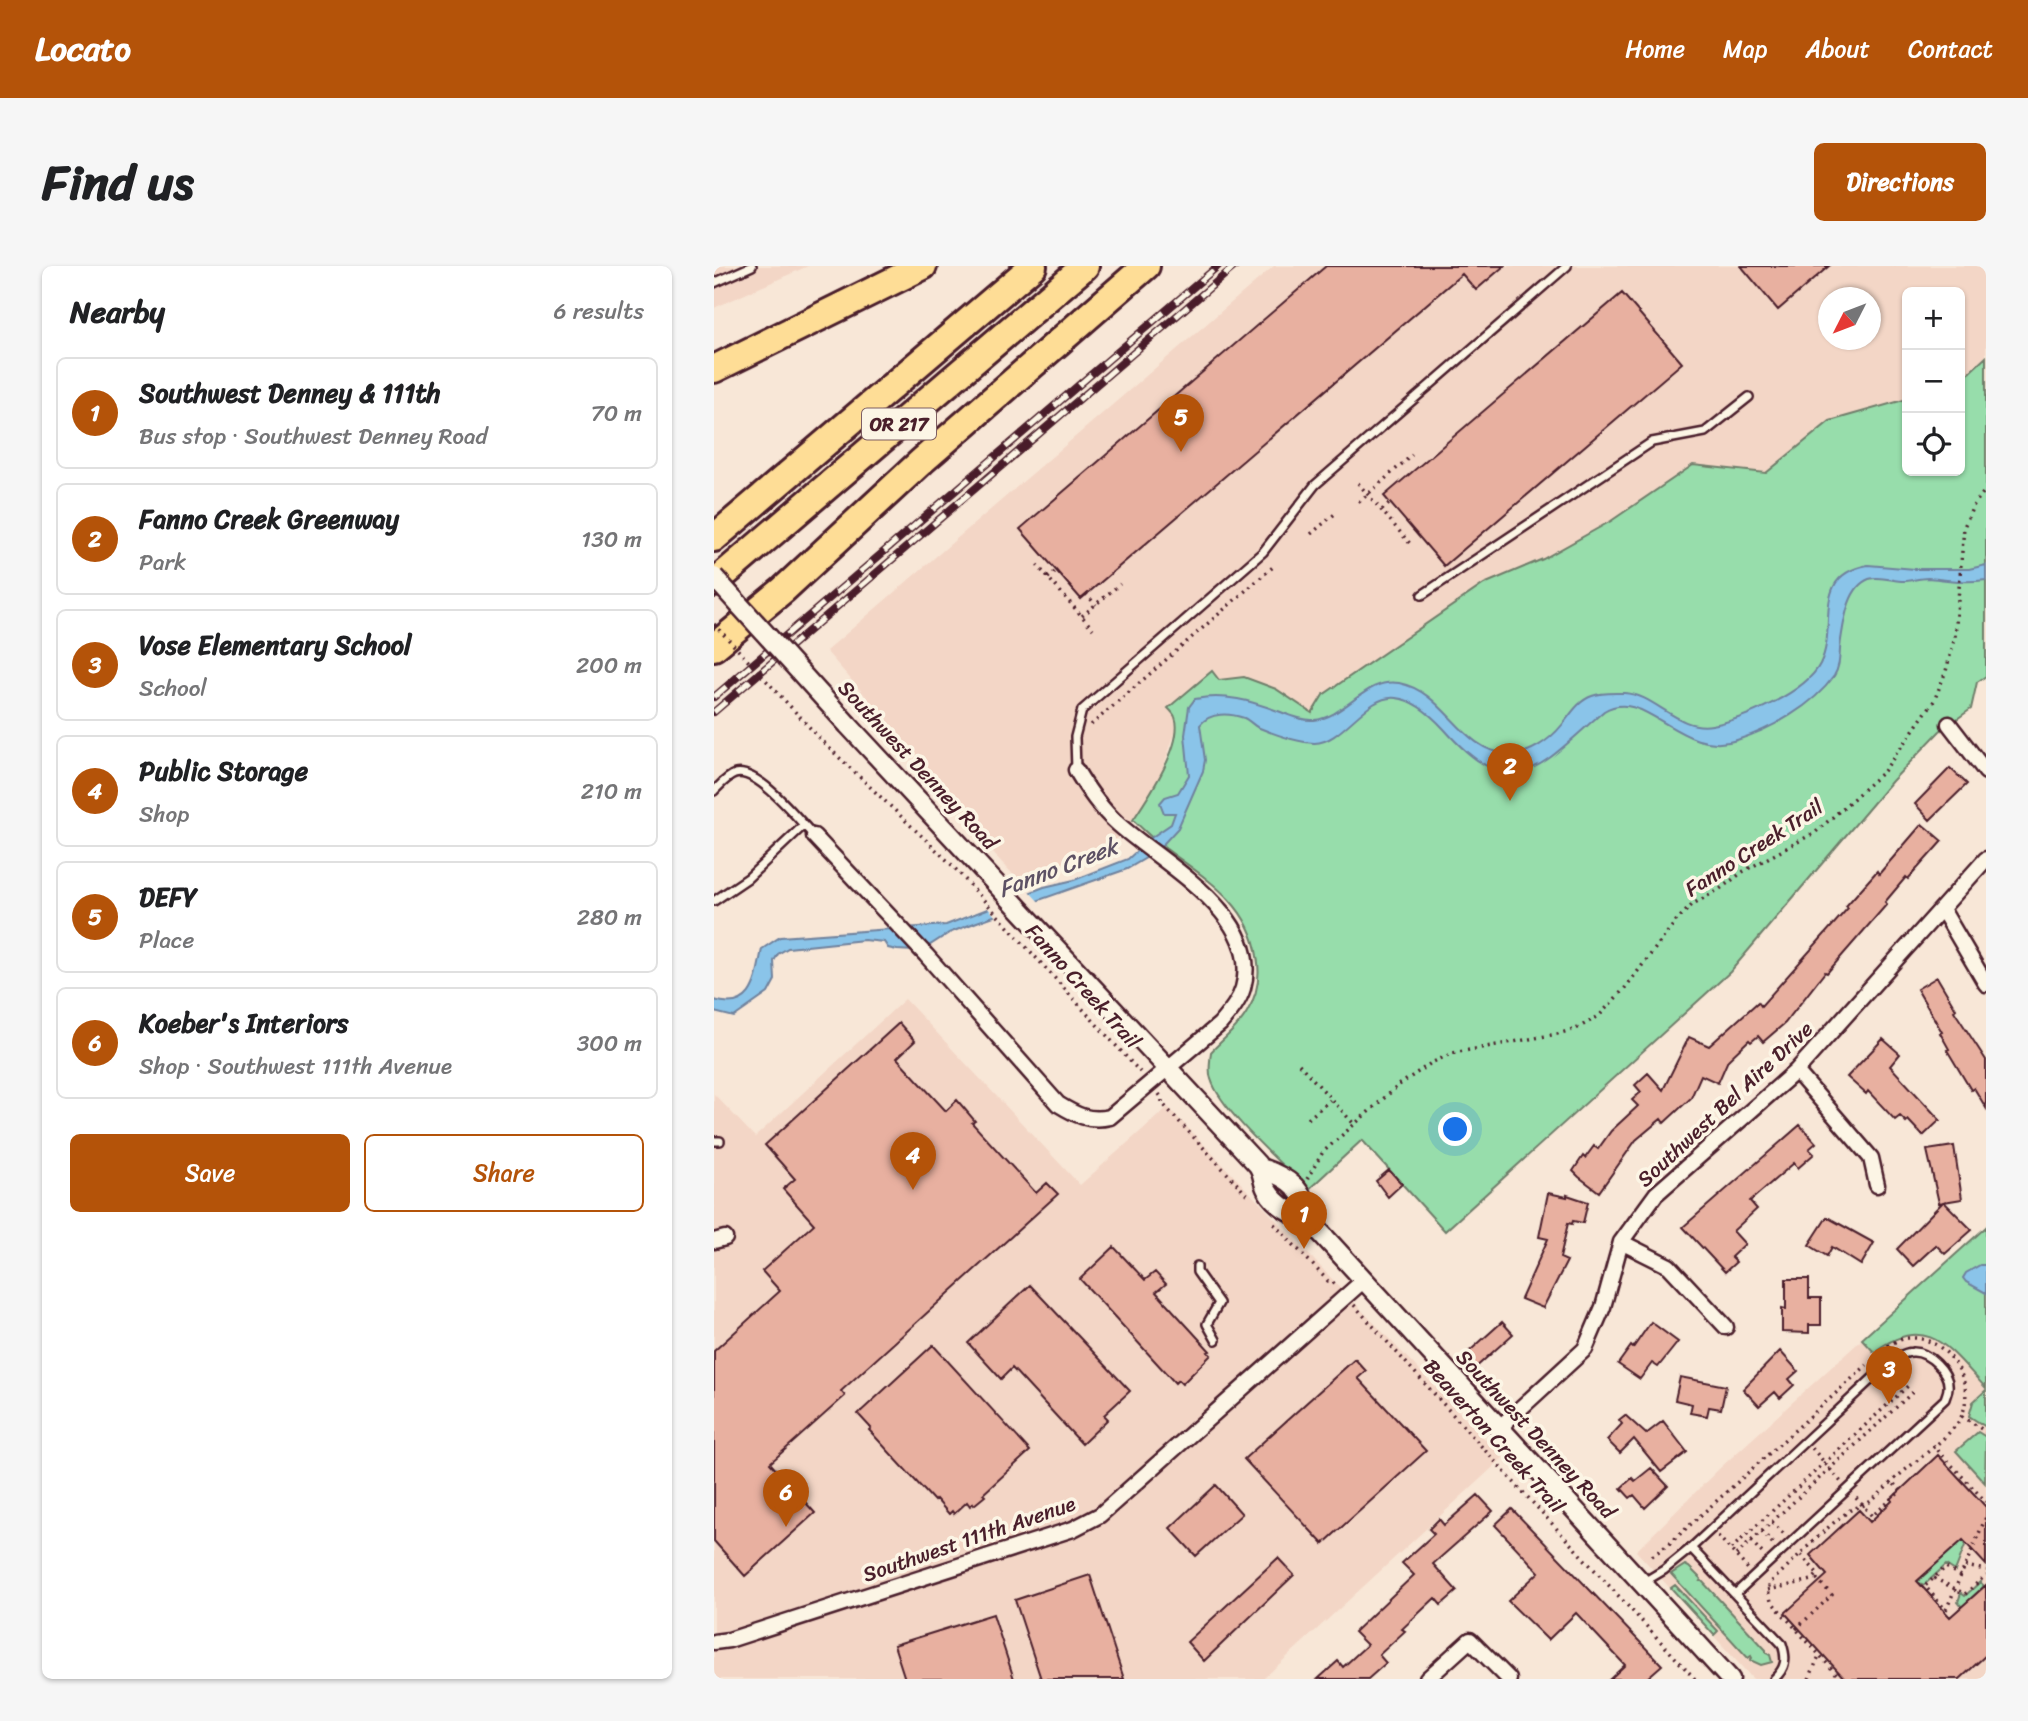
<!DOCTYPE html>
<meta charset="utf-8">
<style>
:root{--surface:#fff;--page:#f6f6f6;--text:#202124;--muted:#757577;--line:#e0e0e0;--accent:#b45309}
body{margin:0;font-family:Sriracha,sans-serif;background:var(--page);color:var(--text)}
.controls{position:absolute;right:21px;top:21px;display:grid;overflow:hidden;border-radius:10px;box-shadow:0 2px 5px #0004}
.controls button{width:63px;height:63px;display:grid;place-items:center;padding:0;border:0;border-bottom:2px solid var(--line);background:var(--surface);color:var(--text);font:35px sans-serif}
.compass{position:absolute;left:1104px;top:21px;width:63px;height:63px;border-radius:50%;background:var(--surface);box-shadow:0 2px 5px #0004;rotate:228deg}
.you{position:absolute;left:742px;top:864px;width:24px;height:24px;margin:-18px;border:5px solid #fff;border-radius:50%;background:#1a73e8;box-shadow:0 0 0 10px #1a73e833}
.badge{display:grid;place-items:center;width:46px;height:46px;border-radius:50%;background:var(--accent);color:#fff;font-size:23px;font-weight:700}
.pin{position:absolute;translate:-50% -58px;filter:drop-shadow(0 2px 4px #0008)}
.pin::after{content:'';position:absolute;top:37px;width:24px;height:21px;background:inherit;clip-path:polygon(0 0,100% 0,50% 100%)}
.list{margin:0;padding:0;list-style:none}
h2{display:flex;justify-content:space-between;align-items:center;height:91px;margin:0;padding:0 28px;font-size:30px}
h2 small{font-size:23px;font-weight:400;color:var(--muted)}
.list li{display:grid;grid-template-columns:46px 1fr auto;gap:21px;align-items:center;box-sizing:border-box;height:112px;margin:0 14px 14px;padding:0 14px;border:2px solid var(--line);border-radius:10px}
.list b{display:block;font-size:26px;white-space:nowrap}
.list p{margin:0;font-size:23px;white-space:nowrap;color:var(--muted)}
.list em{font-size:23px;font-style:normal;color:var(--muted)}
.actions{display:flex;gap:14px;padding:21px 28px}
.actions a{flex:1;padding:16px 0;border:2px solid var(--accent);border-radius:10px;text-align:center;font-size:24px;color:var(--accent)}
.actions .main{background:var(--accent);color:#fff}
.icon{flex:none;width:38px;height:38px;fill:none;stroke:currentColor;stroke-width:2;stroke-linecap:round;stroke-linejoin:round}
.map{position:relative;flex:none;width:1272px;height:1413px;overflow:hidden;border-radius:10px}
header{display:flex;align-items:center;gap:42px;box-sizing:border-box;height:98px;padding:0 35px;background:var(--accent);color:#fff}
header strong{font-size:33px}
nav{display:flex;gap:38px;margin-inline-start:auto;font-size:24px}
.intro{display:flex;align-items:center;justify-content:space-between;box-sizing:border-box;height:168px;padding:0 42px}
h1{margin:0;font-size:49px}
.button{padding:18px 32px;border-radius:10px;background:var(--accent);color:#fff;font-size:24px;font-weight:700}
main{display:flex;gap:42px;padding:0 42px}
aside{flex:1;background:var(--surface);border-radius:10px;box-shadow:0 2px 5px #0004}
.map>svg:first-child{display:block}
.built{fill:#f3d6c6;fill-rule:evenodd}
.green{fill:#97ddab;stroke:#707e6b;stroke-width:2}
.water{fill:#8ac4e9;stroke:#70829d;stroke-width:2}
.pier{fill:#f8e7d7}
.building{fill:#e8b0a0;stroke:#4a1f2b;stroke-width:2}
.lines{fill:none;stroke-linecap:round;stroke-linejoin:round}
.service-casing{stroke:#4a1f2b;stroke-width:12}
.minor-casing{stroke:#4a1f2b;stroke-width:19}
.tertiary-casing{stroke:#4a1f2b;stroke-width:23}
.motorway-casing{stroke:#4a1f2b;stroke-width:32}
.path{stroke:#4a1f2b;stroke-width:3.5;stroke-dasharray:2 5;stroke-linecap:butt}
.service{stroke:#fcf5e5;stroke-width:7}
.minor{stroke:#fcf5e5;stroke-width:14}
.tertiary{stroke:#fcf5e5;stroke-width:18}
.motorway{stroke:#fedd96;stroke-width:26}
.rail-casing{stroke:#4a1f2b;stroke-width:8}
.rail{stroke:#fcf5e5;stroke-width:5;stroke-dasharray:16;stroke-linecap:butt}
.tertiary-bridge-casing{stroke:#4a1f2b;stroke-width:23;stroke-linecap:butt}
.path-bridge{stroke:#4a1f2b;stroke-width:3.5;stroke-dasharray:2 5;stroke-linecap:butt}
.tertiary-bridge{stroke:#fcf5e5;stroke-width:18}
.labels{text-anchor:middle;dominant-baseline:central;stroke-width:7;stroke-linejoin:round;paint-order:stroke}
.shield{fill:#fcf5e5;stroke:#7f5f63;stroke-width:2}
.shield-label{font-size:19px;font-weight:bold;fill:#4a1f2b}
.street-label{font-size:21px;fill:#4a1f2b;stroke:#fcf5e5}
.water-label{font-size:23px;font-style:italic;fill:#5d5164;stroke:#fcf5e5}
</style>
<header>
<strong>Locato</strong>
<nav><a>Home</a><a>Map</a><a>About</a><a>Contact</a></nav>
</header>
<div class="intro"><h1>Find us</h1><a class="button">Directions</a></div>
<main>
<aside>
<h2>Nearby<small>6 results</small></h2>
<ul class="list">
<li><span class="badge">1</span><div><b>Southwest Denney &amp; 111th</b><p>Bus stop · Southwest Denney Road</p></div><em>70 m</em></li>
<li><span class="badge">2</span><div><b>Fanno Creek Greenway</b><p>Park</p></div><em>130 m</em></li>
<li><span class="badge">3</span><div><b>Vose Elementary School</b><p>School</p></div><em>200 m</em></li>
<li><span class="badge">4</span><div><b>Public Storage</b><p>Shop</p></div><em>210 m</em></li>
<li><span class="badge">5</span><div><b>DEFY</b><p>Place</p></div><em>280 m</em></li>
<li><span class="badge">6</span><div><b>Koeber's Interiors</b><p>Shop · Southwest 111th Avenue</p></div><em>300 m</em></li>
</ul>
<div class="actions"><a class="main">Save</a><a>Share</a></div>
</aside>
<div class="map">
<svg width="1272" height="1413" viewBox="0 0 1272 1413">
<rect width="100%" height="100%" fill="#f8e7d7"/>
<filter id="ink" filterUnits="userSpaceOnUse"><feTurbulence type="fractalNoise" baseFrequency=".0143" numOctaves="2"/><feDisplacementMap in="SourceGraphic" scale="14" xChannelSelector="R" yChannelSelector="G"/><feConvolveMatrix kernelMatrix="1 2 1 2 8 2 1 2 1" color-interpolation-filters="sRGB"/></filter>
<g filter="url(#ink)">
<path class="built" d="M 0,0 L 94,0 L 0,42 Z
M 560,0 L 1272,0 L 1272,91 L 1246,115 L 1246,26 L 1193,26 L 1193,133 L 1116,155 L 1052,207 L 979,199 L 897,255 L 829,293 L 770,318 L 609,429 L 598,447 L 562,423 L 530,411 L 505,414 L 499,406 L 461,451 L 462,464 L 444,517 L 419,554 L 397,580 L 374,593 L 307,617 L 266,573 L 169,450 L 112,385 ZM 1114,32 L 1156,32 L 1156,74 L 1114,74 Z
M 191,733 L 366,919 L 454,841 L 789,1192 L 549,1413 L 0,1413 L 0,828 L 41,871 Z
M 1272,961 L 1272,1413 L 1039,1413 L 922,1285 L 1006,1202 Z"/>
<path class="green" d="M 1272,91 L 1272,410 L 1263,416 L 1257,443 L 1226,465 L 1178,515 L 1016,706 L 731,965 L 648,874 L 594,924 C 570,900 506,844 497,813 C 494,805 496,795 497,786 C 508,774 525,761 533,746 C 544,728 547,711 543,690 C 535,635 487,610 447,579 C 437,572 428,562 419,554 C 433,533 471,477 461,451 C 460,448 457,445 454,442 L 498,405 L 505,414 L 530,411 L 562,423 L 598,447 L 609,429 L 770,318 L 829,293 L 897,255 L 979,199 L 1052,207 L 1116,155 L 1193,133 L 1193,205 L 1246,205 L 1246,115 Z
M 1272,961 L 1272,1122 C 1236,1084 1214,1045 1160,1086 L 1148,1073 Z
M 1272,1124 L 1272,1161 L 1255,1150 L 1259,1136 Z
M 1264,1166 L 1272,1171 L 1271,1217 L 1242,1185 Z
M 1249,1273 L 1252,1277 L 1241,1305 L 1232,1299 L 1210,1319 L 1203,1316 Z
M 971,1299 L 975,1301 L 987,1313 L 986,1315 L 988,1315 L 1052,1384 L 1052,1387 L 1056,1389 L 1058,1396 L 1047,1399 L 1036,1394 L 1038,1392 L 1037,1390 L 1034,1392 L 957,1308 Z
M 1266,1316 L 1270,1320 L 1248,1341 L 1244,1336 L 1247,1327 L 1251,1330 Z
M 961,1319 L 1004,1365 L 1000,1369 L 957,1322 Z"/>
<path class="water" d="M 1154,299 L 1201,303 L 1255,303 L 1272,299 L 1272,314 C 1250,317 1235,314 1214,312 C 1206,312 1200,314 1192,315 C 1181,316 1166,309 1155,313 C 1134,321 1130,355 1127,374 C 1125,386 1127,399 1120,410 C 1099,440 1057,463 1023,474 C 966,493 932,420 890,445 C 825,501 800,542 730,463 C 718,450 700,434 682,432 C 652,428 628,478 600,477 C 582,476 560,468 543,461 C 539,459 535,454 530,452 C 515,447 496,446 486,459 L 491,494 L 489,505 L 464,562 L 442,586 L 413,603 L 263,656 L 235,667 L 213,681 L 200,685 L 183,684 L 174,682 L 170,676 L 150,674 L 74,682 L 64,688 L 60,695 L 61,714 L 54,727 L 20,751 L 0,746 L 0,734 C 40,746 42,712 48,683 L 66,671 L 232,659 L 330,621 L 360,614 L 414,593 L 438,571 L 457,558 L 461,547 L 450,547 L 446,537 L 451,531 L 464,527 L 475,509 L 471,469 L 475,441 L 481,433 C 511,427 537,435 564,445 C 575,449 588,455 600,454 C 632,451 652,411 685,417 C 732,426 746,485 794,488 C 814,490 836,474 848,459 C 857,448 864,435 878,430 C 888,426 900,427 910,427 C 941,428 963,465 998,459 C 1028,454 1092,426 1106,398 C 1125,360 1095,310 1154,299 Z
M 1266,999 L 1272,999 L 1272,1027 L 1252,1016 L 1249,1012 L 1252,1007 Z"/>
<path class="pier" d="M 314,624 L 326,637 L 283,652 L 271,639 Z"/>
<path class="building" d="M 612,0 L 790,0 L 762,24 L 748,8 L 367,333 L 306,263 Z
M 1027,0 L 1115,0 L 1064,44 Z
M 908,27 L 968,97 L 730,300 L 670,230 Z
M 1236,502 L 1253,518 L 1216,554 L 1201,538 Z
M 1208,558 L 1228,575 L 1194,613 L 1192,611 L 1171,636 L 1173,638 L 1113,707 L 1111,706 L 1071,757 L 1049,776 L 1044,770 L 1037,776 L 1035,774 L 1014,794 L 1004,817 L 987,809 L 977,832 L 950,857 L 947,853 L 922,874 L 885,926 L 865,911 L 859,905 L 869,890 L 871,892 L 880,880 L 884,883 L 897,865 L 924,840 L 918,834 L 927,826 L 921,819 L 934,807 L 949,824 L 975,771 L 995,780 L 1044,736 L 1047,740 L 1134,642 L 1132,640 L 1163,605 L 1165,608 Z
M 1223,711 L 1242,743 L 1240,745 L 1272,794 L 1272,842 L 1260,822 L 1257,824 L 1233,784 L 1235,783 L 1226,767 L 1228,766 L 1203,723 Z
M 185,757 L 201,775 L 183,792 L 232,845 L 243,834 L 261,855 L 258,857 L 322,927 L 333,917 L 344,928 L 127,1125 L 131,1130 L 56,1197 L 101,1247 L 31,1310 L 0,1275 L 0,1085 L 66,1025 L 48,1005 L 100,958 L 69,923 L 81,913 L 51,879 Z
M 1169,773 L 1186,788 L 1176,800 L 1226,854 L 1209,870 L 1194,854 L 1192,856 L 1186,850 L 1181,854 L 1154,825 L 1152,828 L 1133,811 Z
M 1086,859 L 1102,877 L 1095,883 L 1100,888 L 1084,902 L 1080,897 L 1036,935 L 1043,943 L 1019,965 L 1031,978 L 1017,991 L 1022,996 L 1011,1006 L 969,961 Z
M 1240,880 L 1248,933 L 1230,936 L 1258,964 L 1231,988 L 1222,979 L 1199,1000 L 1183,983 L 1229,936 L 1225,937 L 1213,884 Z
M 675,904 L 688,918 L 674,931 L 662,915 Z
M 834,927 L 853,931 L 853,929 L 874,936 L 869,957 L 859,955 L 858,958 L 854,957 L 846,992 L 853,995 L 829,1042 L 807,1033 L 834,973 L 825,971 Z
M 1113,951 L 1160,977 L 1147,999 L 1118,981 L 1113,990 L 1095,979 Z
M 400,981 L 431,1014 L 441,1006 L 452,1018 L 442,1026 L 496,1085 L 494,1086 L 497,1089 L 468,1118 L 464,1114 L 461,1117 L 366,1013 Z
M 1072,1013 L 1095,1013 L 1095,1032 L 1107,1032 L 1107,1059 L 1095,1059 L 1095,1067 L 1068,1066 L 1068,1042 L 1072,1043 Z
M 316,1019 L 416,1125 L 390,1149 L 394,1153 L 368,1178 L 298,1102 L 287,1113 L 254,1077 Z
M 788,1056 L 799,1068 L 760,1103 L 749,1091 Z
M 937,1056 L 964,1076 L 944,1101 L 938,1097 L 926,1113 L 904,1098 L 917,1080 L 919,1082 Z
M 219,1079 L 316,1185 L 269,1228 L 271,1230 L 260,1239 L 259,1237 L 256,1240 L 253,1236 L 240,1248 L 238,1245 L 235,1248 L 222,1233 L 220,1235 L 155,1164 L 157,1162 L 144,1148 Z
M 1066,1085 L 1084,1105 L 1075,1113 L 1080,1119 L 1066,1132 L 1061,1126 L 1045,1140 L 1029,1123 Z
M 641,1093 L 652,1105 L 644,1112 L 712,1185 L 609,1278 L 530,1193 Z
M 966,1111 L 1012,1120 L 1007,1143 L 995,1141 L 993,1150 L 976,1147 L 978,1138 L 961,1134 Z
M 911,1149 L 932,1168 L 949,1155 L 973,1186 L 947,1206 L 920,1173 L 906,1187 L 893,1174 L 908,1158 L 905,1154 Z
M 1224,1189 L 1272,1241 L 1272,1299 L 1249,1274 L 1203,1315 L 1236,1351 L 1272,1319 L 1272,1389 L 1246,1413 L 1131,1413 L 1071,1347 L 1113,1309 L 1096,1289 L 1145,1244 L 1156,1256 L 1178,1235 L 1177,1233 Z
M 937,1202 L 954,1220 L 931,1242 L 920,1229 L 916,1232 L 907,1222 L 918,1212 L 921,1215 Z
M 502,1219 L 528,1248 L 482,1290 L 456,1262 Z
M 764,1229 L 779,1245 L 719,1298 L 743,1325 L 727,1339 L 721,1332 L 688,1363 L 691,1365 L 665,1389 L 672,1397 L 654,1413 L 604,1413 L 624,1395 L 629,1401 L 653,1379 L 640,1366 L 700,1309 L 688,1297 L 720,1268 L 715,1263 L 725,1253 L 730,1259 Z
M 798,1243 L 948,1399 L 932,1413 L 896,1413 L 911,1399 L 862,1347 L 834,1374 L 794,1335 L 825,1306 L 781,1259 Z
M 564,1292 L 580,1309 L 490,1395 L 473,1376 Z
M 376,1309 L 410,1413 L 327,1413 L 301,1334 Z
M 279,1348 L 300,1413 L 191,1413 L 180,1379 Z"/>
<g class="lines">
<g class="service-casing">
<path id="service" d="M 0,17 L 38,0
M 708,329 L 938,176 L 991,166 L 1035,131
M 362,504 L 361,471 L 368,444 L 549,286 L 601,219 L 853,0
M 0,525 C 6,519 14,510 21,508 C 43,501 86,555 100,570
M 0,635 L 34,612 L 90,559
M 0,875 L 6,875
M 483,1000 L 483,1006 L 505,1037 L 493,1058 L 502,1074
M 977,1282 L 1068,1378 C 1073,1393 1072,1402 1060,1413
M 930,1316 L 950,1304 L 977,1282 L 1178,1094 C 1184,1091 1191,1086 1198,1086 C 1214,1085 1236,1106 1234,1122 C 1234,1126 1232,1129 1231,1133 L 1021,1328"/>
</g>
<g class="minor-casing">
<path id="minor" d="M 1235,458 L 1272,506
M 100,570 L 212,689 L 344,838 C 362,849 375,856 396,851 L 506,758 C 515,747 525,736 529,722 C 549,650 450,599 404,558 C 386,542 374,524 362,504
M 1228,643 L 1272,718
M 1082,805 L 1157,892 L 1163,919
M 0,975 L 11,972
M 907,976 L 955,1000 L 1012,1061
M 785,1162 L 871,1083 L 889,1041 L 907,976 L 942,928 L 1082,805 L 1272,593
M 0,1376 L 15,1374 L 359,1263 L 386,1249 L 650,1014
M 713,1413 L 756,1374 L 795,1413"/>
</g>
<g class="tertiary-casing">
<path id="tertiary" d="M 134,459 L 543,898 C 550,906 548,916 553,924 C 562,940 579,948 595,954 L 1016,1413
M 547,902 C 576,912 590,923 595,954"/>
</g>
<g class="motorway-casing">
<path id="motorway" d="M 0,103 L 209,0
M 0,272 L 319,0
M 0,317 L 371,0
M 0,381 L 69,324 L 208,195 L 432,0"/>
</g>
<path class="path" d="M 644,217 L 698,280
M 645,236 L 698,189
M 668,244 L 676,237
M 597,268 L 622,247
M 323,299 L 379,363
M 334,312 L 342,305
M 372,328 L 382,339
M 368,350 L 406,318
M 377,459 L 560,300
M 110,477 L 236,597 L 426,806
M 585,798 L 640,858
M 445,828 L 448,832 L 448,837 L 536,932
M 594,853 L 616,834
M 593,913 L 609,886 L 626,871 L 685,819 L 717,797 L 739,787 L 843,768 L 862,763 L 885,750 L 911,722 L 962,655 L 979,638 L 1006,623 L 1030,605 L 1102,566 L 1170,505 L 1220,435 L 1232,405 L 1241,371 L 1250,261 L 1259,240 L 1272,223
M 560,958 L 614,1015 L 618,1015 L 623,1021
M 640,1039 L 796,1212 L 981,1413
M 1248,1150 L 1272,1166
M 1219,1179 L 1272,1236
M 1098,1182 L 1127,1216
M 1142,1232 L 1158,1250 L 1187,1225 L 1178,1216
M 1058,1256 L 1071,1269
M 1048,1265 L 1060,1279
M 1004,1270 L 1034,1303
M 1037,1275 L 1050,1289
M 1017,1283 L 1196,1118
M 1022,1289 L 1201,1124
M 938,1290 L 955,1278 L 1153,1099
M 1251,1300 L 1272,1304
M 1246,1310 L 1232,1301 L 1211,1320 L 1232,1344 L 1272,1251
M 1220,1312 L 1251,1328 L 1272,1309
M 1054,1324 L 1098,1314 L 1104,1308 L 1087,1289
M 1082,1363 L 1118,1329 L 1101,1311
M 1095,1413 L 1105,1390
M 1127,1413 L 1057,1335 L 1054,1324 L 1056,1317 C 1080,1295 1109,1263 1135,1245 C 1140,1241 1148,1241 1154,1237 C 1164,1231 1173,1220 1182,1212 C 1202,1194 1229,1177 1245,1155 C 1272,1109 1212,1045 1169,1084"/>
<use href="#service" class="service"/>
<use href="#minor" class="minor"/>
<use href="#tertiary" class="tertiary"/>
<use href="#motorway" class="motorway"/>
<g class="rail-casing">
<path id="rail" d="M 0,431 L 504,0
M 0,446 L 521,0"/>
</g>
<use href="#rail" class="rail"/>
<g class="tertiary-bridge-casing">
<path id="tertiary-bridge" d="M 0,311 L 134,459"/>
</g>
<path class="path-bridge" d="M 0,358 L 110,477"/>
<use href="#tertiary-bridge" class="tertiary-bridge"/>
</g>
</g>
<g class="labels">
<rect class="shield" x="148" y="142.5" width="74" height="31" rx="5"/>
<g class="shield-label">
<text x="185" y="158">OR 217</text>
</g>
<g class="street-label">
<text transform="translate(204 499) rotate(47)">Southwest Denney Road</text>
<text transform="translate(1040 582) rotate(-33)">Fanno Creek Trail</text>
<text transform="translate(369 720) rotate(48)">Fanno Creek Trail</text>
<text transform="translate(1011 838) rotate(-43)">Southwest Bel Aire Drive</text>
<text transform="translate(822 1168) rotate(47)">Southwest Denney Road</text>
<text transform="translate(780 1170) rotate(48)">Beaverton Creek Trail</text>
<text transform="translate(255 1273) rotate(-19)">Southwest 111th Avenue</text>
</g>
<g class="water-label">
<text transform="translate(344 602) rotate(-21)">Fanno Creek</text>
</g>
</g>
</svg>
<div class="controls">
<button>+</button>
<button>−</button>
<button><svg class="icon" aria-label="locate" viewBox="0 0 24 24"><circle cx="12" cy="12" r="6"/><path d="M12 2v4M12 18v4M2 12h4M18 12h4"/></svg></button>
</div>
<svg class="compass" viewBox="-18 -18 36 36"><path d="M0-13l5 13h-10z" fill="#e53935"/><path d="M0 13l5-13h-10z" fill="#757577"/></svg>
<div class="you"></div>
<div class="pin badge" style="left:590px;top:983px">1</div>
<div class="pin badge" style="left:796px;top:535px">2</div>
<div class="pin badge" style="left:1175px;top:1138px">3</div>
<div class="pin badge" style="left:199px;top:924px">4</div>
<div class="pin badge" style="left:467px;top:186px">5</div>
<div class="pin badge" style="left:72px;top:1261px">6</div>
</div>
</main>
